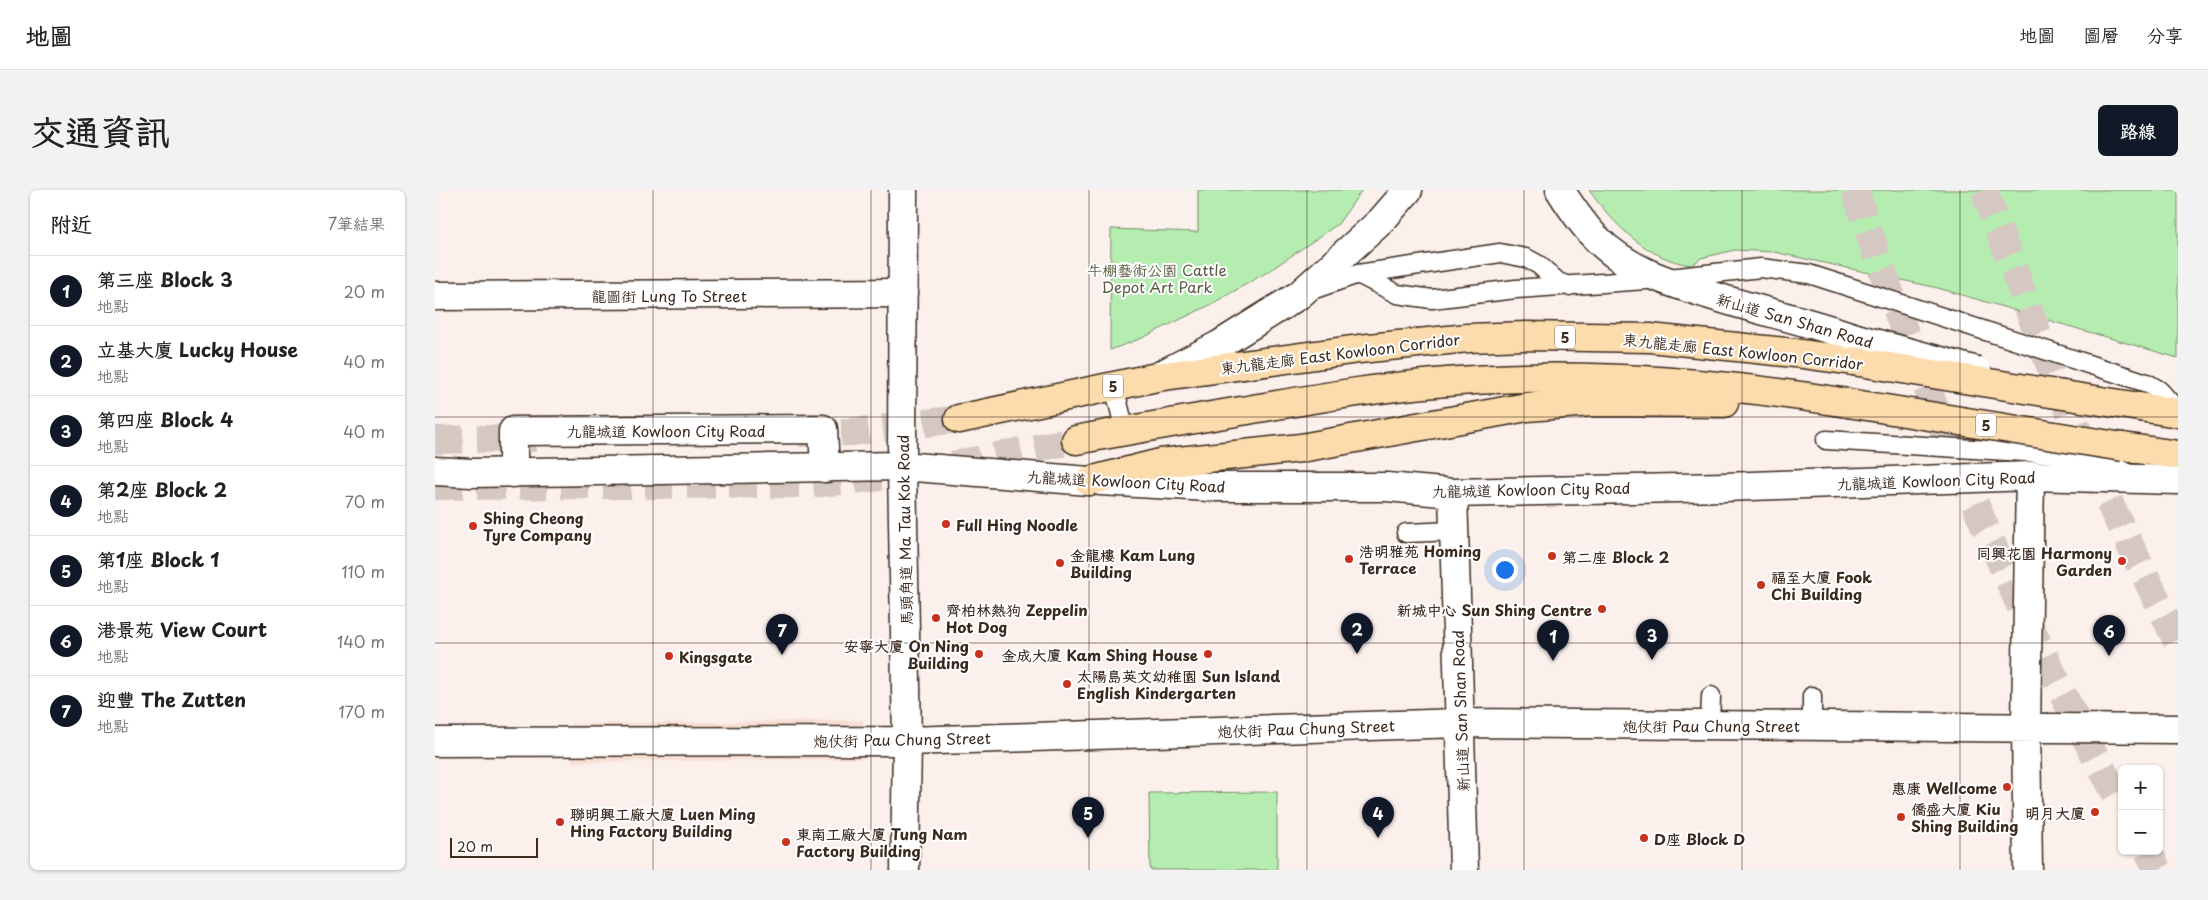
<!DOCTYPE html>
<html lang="zh-TW">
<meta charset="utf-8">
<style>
:root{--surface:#fff;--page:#f2f2f2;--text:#222;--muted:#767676;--line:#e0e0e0;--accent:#111827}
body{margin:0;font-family:"Playpen Sans","LXGW WenKai TC",sans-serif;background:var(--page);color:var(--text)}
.controls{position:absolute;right:15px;bottom:15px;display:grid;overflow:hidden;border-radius:8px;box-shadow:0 1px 4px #0004}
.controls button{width:45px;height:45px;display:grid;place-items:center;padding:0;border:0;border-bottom:1px solid var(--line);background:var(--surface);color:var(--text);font:25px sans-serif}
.scale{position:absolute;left:15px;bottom:12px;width:88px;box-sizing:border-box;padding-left:5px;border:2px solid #3b2a1e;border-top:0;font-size:14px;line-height:18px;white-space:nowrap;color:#3b2a1e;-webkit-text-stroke:4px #fff;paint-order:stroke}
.you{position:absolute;left:1069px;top:379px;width:18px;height:18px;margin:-12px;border:4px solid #fff;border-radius:50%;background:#1a73e8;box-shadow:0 0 0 8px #1a73e833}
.badge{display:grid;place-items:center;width:32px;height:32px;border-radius:50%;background:var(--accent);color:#fff;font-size:16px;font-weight:700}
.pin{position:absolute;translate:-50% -41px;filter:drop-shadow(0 1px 2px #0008)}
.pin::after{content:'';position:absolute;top:26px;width:18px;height:15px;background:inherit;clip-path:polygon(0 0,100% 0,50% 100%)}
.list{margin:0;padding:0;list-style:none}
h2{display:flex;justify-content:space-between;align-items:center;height:65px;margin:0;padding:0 20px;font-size:21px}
h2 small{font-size:16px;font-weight:400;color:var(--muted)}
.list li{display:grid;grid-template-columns:32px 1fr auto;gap:15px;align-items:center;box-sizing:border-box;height:70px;padding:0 20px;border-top:1px solid var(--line)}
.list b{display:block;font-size:19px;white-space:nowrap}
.list p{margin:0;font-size:16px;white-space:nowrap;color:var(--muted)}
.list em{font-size:16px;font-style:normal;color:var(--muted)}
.map{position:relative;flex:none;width:1743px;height:680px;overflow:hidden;border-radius:8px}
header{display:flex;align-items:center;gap:30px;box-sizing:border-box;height:70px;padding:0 25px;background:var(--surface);border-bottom:1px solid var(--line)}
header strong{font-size:24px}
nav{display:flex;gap:28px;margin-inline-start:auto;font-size:18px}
.intro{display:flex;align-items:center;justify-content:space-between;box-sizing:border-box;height:120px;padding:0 30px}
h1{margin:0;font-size:35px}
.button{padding:12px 22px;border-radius:8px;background:var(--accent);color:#fff;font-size:18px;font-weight:700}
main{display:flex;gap:30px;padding:0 30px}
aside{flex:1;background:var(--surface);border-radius:8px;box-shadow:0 1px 4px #0004}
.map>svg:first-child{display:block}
.built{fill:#f7dfd6}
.green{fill:#b5edb1;stroke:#788c68}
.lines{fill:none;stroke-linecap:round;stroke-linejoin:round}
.highway-tunnel{stroke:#d5c8c3;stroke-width:28;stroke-dasharray:28 14;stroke-linecap:butt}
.lane-casing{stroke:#3b2a1e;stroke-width:21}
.street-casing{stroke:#3b2a1e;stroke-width:31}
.secondary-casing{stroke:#3b2a1e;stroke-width:31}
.highway-casing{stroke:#3b2a1e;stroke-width:31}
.lane{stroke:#fff;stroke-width:18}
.street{stroke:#fff;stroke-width:28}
.secondary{stroke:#fff;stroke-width:28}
.highway{stroke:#fcdcac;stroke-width:28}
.secondary-bridge-casing{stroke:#3b2a1e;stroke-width:31;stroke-linecap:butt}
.highway-bridge-casing{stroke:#3b2a1e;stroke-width:31;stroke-linecap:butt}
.secondary-bridge{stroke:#fff;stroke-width:28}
.highway-bridge{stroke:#fcdcac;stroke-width:28}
.grid{fill:none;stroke:#3b2a1e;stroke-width:1;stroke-opacity:0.55}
.poi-dot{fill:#c8321e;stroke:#fff;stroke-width:2}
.labels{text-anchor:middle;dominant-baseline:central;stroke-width:4;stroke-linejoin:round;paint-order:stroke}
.shield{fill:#fff;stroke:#766a62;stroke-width:1}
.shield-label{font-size:14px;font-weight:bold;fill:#3b2a1e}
.park-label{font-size:15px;fill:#5a5b43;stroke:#fff}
.street-label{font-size:15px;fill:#3b2a1e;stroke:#fff}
.poi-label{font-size:15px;font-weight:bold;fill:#3b2a1e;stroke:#fff;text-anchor:start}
</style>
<header>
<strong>地圖</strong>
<nav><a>地圖</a><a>圖層</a><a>分享</a></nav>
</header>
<div class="intro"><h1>交通資訊</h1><a class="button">路線</a></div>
<main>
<aside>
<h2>附近<small>7筆結果</small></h2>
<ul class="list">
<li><span class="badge">1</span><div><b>第三座 Block 3</b><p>地點</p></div><em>20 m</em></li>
<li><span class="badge">2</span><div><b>立基大廈 Lucky House</b><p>地點</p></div><em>40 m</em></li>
<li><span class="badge">3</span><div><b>第四座 Block 4</b><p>地點</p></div><em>40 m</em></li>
<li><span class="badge">4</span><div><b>第2座 Block 2</b><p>地點</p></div><em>70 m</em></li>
<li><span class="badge">5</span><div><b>第1座 Block 1</b><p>地點</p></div><em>110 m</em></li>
<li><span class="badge">6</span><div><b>港景苑 View Court</b><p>地點</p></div><em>140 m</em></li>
<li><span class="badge">7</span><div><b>迎豐 The Zutten</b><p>地點</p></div><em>170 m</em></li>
</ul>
</aside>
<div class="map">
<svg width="1743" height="680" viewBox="0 0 1743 680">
<rect width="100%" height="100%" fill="#fbf0ec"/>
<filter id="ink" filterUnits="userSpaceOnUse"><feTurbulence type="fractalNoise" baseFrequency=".02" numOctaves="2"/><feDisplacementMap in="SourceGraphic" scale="10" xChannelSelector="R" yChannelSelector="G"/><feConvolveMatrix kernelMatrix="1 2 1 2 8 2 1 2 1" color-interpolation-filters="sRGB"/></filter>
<g filter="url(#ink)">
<path class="built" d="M 428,530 L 428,569 L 137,572 L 136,534 Z"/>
<path class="green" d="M 763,0 L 927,0 L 903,34 L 834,81 L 775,115 L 707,148 L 675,160 L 676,39 L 763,42 Z
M 1154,0 L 1743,0 L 1743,168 L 1503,98 L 1339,62 L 1300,60 L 1266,68 L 1257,75 C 1214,71 1177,33 1154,0 Z
M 842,602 L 842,680 L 715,680 L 714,603 Z"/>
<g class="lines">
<path class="highway-tunnel" d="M 1420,0 C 1446,82 1477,162 1510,242 C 1562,369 1619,495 1687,615
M 1549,0 L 1613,171 L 1669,302 L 1743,453
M 364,243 L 416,242 L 524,229
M 0,250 L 101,248
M 518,275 L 641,250
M 0,296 L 376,294 L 446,287
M 1713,661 L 1723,680"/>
<g class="lane-casing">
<path id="lane" d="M 923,84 L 962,104 L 997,109 L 1081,99 L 1225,89 L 1326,78 L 1374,84 L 1712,193 L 1724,200 L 1743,221
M 874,101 L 923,84 L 1065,63 L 1091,68 L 1104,75 L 1123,92 L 1134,96
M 679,196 L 690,241
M 1391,250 L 1653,266 L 1693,283
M 971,343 L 1019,341
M 1377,506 L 1377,536
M 1275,535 L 1276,506"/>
</g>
<g class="street-casing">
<path id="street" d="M 0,106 L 468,103
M 78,283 L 78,241 L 388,239 L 390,278
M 665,291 L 775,297 L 952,297 L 1018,303 L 1289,297 L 1595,286 L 1743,290
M 1018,303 L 1029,680
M 0,552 L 472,551 L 1025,533 L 1743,539
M 1593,680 L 1591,538 L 1595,286"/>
</g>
<g class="secondary-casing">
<path id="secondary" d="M 468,0 L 467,276 L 472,551 L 470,680
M 1125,0 C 1136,17 1147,34 1161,48 C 1191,79 1232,92 1272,104 C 1321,120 1372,131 1421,148
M 726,185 L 784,155 L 864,105 L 946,31 L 973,0
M 0,281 L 36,283 L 467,276 L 654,291"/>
</g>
<g class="highway-casing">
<path id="highway" d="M 1628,205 L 1743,223
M 524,229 L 722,187 L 924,159 L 1033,148 L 1091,146 L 1215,148 L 1360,163 L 1418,171
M 641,250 C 699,239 759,229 818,219 C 878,209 939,198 1000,193 C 1138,180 1277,191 1413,213
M 1688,257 L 1743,265
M 654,291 L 725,273 L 866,258 L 1092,217 L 1156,212 L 1289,213"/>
</g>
<use href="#lane" class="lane"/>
<use href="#street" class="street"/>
<use href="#secondary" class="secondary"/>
<use href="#highway" class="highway"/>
<g class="secondary-bridge-casing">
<path id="secondary-bridge" d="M 1421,148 L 1542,181"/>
</g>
<g class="highway-bridge-casing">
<path id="highway-bridge" d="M 1418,171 L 1628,205
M 1413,213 L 1688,257"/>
</g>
<use href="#secondary-bridge" class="secondary-bridge"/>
<use href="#highway-bridge" class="highway-bridge"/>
</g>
</g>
<path class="grid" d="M 218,0 L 218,680M 436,0 L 436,680M 654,0 L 654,680M 872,0 L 872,680M 1089,0 L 1089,680M 1307,0 L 1307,680M 1525,0 L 1525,680M 0,227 L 1743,227M 0,453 L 1743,453"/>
<g class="poi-dot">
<circle cx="511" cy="334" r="5"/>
<circle cx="38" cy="336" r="5"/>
<circle cx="1117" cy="366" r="5"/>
<circle cx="914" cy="369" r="5"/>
<circle cx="1687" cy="371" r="5"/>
<circle cx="625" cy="373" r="5"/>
<circle cx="1326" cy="395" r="5"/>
<circle cx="1167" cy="419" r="5"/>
<circle cx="501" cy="428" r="5"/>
<circle cx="544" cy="464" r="5"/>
<circle cx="773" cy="464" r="5"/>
<circle cx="234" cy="466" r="5"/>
<circle cx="632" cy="494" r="5"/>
<circle cx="1572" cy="597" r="5"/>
<circle cx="1660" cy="622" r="5"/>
<circle cx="1466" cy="627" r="5"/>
<circle cx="125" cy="632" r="5"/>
<circle cx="1209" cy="648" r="5"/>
<circle cx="351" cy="652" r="5"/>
</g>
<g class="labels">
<g class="shield">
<rect x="1120" y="135.5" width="20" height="23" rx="4"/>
<rect x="668" y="184.5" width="20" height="23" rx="4"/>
<rect x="1541" y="223.5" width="20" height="23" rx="4"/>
</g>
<g class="shield-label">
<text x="1130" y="147">5</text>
<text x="678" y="196">5</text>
<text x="1551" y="235">5</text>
</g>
<g class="park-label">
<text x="722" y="79">牛棚藝術公園 Cattle<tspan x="722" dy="17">Depot Art Park</tspan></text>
</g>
<g class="street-label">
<text x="234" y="105">龍圖街 Lung To Street</text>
<text transform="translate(1360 130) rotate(16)">新山道 San Shan Road</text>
<text transform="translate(1308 161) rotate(6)">東九龍走廊 East Kowloon Corridor</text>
<text transform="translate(905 163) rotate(-7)">東九龍走廊 East Kowloon Corridor</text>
<text x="231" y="240">九龍城道 Kowloon City Road</text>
<text transform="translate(1501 290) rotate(-2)">九龍城道 Kowloon City Road</text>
<text transform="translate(691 291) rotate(3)">九龍城道 Kowloon City Road</text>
<text transform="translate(1096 299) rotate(-1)">九龍城道 Kowloon City Road</text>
<text transform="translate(469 340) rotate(-91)">馬頭角道 Ma Tau Kok Road</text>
<text transform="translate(1025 521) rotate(-92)">新山道 San Shan Road</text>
<text x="1276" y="535">炮仗街 Pau Chung Street</text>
<text transform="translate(871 538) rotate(-2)">炮仗街 Pau Chung Street</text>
<text transform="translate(467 549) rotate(-1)">炮仗街 Pau Chung Street</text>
</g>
<g class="poi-label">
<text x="48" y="327">Shing Cheong<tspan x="48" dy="17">Tyre Company</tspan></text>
<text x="521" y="334">Full Hing Noodle</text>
<text x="924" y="360">浩明雅苑 Homing<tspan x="924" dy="17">Terrace</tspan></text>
<text x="1677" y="362" text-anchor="end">同興花園 Harmony<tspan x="1677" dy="17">Garden</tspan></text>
<text x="635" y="364">金龍樓 Kam Lung<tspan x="635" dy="17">Building</tspan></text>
<text x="1127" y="366">第二座 Block 2</text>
<text x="1336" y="386">福至大廈 Fook<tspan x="1336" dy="17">Chi Building</tspan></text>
<text x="511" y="419">齊柏林熱狗 Zeppelin<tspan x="511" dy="17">Hot Dog</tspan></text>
<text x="1157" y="419" text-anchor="end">新城中心 Sun Shing Centre</text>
<text x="534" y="455" text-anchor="end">安寧大廈 On Ning<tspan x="534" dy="17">Building</tspan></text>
<text x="763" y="464" text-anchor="end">金成大廈 Kam Shing House</text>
<text x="244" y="466">Kingsgate</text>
<text x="642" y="485">太陽島英文幼稚園 Sun Island<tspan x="642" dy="17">English Kindergarten</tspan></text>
<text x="1562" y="597" text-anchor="end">惠康 Wellcome</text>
<text x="1476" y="618">僑盛大廈 Kiu<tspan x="1476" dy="17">Shing Building</tspan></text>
<text x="1650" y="622" text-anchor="end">明月大廈</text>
<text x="135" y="623">聯明興工廠大廈 Luen Ming<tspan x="135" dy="17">Hing Factory Building</tspan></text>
<text x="361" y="643">東南工廠大廈 Tung Nam<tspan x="361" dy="17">Factory Building</tspan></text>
<text x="1219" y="648">D座 Block D</text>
</g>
</g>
</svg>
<div class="controls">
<button>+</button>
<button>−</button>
</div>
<div class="scale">20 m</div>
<div class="you"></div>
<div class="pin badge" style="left:1118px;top:471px">1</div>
<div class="pin badge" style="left:922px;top:464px">2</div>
<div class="pin badge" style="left:1217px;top:470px">3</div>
<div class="pin badge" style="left:943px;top:648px">4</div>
<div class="pin badge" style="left:653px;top:648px">5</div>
<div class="pin badge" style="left:1674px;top:466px">6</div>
<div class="pin badge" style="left:347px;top:465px">7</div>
</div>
</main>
